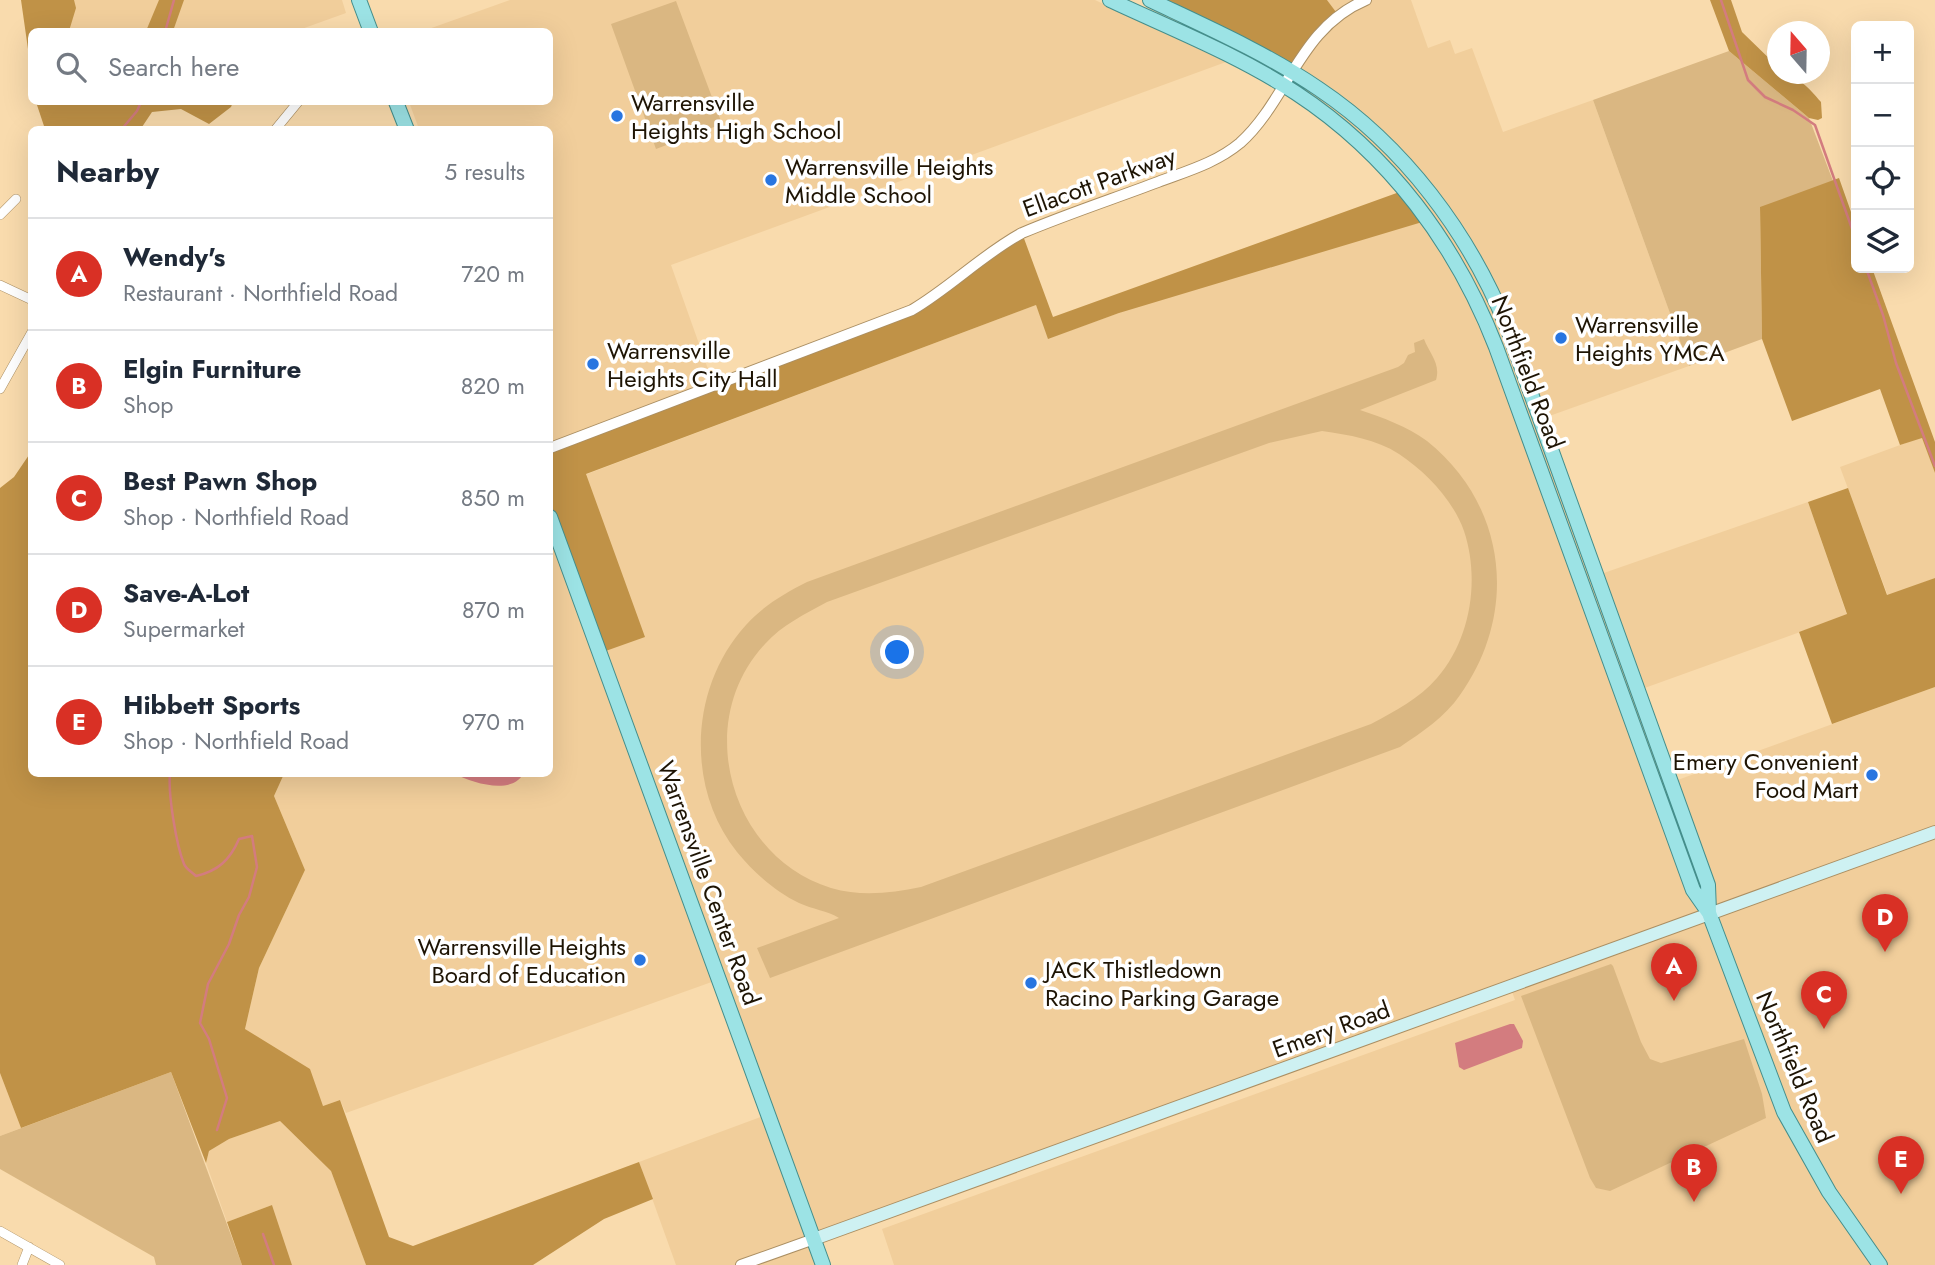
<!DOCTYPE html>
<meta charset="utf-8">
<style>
:root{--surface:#fff;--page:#f2f2f3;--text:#1f2937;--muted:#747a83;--line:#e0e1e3;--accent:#d93025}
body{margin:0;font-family:Jost,sans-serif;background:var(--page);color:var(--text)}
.controls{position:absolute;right:21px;top:21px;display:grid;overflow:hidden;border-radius:10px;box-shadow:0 7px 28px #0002}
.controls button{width:63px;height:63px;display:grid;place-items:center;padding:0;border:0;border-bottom:2px solid var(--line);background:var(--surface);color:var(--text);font:35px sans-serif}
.compass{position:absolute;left:1767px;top:21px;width:63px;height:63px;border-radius:50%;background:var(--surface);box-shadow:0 7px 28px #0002;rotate:340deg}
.you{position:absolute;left:898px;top:653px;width:24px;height:24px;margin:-18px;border:5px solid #fff;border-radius:50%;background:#1a73e8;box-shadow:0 0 0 10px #1a73e833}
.badge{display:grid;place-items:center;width:46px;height:46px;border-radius:50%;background:var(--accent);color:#fff;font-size:23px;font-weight:700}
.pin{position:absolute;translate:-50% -58px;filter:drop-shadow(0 2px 4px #0008)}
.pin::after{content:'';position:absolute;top:37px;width:24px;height:21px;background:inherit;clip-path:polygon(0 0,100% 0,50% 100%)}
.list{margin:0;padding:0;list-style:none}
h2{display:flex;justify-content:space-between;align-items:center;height:91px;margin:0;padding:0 28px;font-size:30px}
h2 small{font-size:23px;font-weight:400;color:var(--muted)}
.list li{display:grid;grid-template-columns:46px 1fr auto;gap:21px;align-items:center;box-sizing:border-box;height:112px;padding:0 28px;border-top:2px solid var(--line)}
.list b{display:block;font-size:26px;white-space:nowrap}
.list p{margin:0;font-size:23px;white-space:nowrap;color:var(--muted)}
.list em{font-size:23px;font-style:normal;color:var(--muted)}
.icon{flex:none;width:38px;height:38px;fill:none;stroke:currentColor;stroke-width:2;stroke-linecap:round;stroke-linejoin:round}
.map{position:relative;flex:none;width:1935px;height:1265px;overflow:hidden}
.search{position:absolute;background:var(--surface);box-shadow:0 7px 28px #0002;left:28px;top:28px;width:525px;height:77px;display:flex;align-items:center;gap:18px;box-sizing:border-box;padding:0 24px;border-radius:10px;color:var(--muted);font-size:26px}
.panel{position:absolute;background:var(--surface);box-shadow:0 7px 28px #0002;left:28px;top:126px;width:525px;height:651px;border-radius:10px}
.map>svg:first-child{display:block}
.built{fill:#f1ce9b}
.green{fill:#dab782;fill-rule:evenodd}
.forest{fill:#c09247}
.water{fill:#d37c7f}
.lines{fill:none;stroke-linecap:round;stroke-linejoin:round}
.stream{stroke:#d37c7f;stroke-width:2.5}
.minor-casing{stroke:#ab8f63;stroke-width:10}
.tertiary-casing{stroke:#ab8f63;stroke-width:12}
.secondary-casing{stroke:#ab8f63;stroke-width:14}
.primary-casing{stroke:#458e8b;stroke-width:16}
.minor{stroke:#fff;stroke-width:9}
.tertiary{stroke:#fff;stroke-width:10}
.secondary{stroke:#cef1f2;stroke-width:12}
.primary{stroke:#9ce3e5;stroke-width:14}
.poi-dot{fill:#2875e0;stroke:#fff;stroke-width:2.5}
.labels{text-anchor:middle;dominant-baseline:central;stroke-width:7;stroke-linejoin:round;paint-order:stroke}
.poi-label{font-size:24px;fill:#1e1404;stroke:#fff;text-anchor:start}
.street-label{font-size:24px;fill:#1e1404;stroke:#fff}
</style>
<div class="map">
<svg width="1935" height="1265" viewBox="0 0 1935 1265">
<rect width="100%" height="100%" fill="#f9dbad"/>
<path class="built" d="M 38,0 L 342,0 L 346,13 L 296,31 L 45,32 Z
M 510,0 L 1095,0 L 1226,62 L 671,265 L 714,386 L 550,448 L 550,130 L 419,129 L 409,102 L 550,102 L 550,32 L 423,31 Z
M 1327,0 L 1411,0 L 1428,48 L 1450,40 L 1455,54 L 1472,48 L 1503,132 L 1593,100 L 1689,366 L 1541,419 L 1598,575 L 1808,502 L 1847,615 L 1639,690 L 1672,782 L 1935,687 L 1935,1265 L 894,1265 L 882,1229 L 1515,1000 L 1510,986 L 814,1239 L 821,1265 L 676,1265 L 639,1162 L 769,1114 L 720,979 L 346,1113 L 340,1100 L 323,1106 L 245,1029 L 259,968 L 305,870 L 274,796 L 284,774 L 550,774 L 550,488 L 1036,305 L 1049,338 L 1119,313 L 1405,190 L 1282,85 L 1339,16 Z
M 1922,437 L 1935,473 L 1935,578 L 1888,596 L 1840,467 Z
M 0,1073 L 21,1128 L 0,1136 Z
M 280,1121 L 331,1171 L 366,1265 L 292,1265 L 272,1205 L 227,1222 L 206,1163 L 209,1151 L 229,1139 Z"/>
<path class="green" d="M 676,1 L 722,124 L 656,149 L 611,24 Z
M 1729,51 L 1809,118 L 1833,181 L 1760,208 L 1762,339 L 1689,366 L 1593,100 Z
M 1424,339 C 1429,353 1441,363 1436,380 L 1360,410 C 1383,418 1407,426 1427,441 C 1507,505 1519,612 1460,695 C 1445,717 1422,732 1400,747 L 770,978 L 757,948 L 839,918 C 828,911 812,909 799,903 C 776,892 754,873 737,852 C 685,787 690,686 746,625 C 763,606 785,593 807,582 L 1398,367 L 1404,363 L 1408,355 L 1415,352 L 1414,343 ZM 1322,431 C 1349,435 1376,439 1399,454 C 1426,472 1453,500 1464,531 C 1480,579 1471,639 1437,678 C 1419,699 1395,711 1371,724 L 921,887 C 891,893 862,897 831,888 C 730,857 692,722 765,644 C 782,625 805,614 827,602 L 1269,443 Z
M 1611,964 L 1613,966 L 1641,1042 L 1650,1059 L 1661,1063 L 1744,1039 L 1762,1094 L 1766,1118 L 1610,1191 L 1596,1188 L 1590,1178 L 1521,996 Z
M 171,1072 L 242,1265 L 156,1265 L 154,1257 L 0,1169 L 0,1136 Z"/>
<path class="forest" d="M 21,0 L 74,0 L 76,8 L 69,31 L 32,32 L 31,70 Z
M 159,0 L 184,0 L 173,31 L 146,31 Z
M 1150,0 L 1327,0 L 1339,16 L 1292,72 Z
M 1710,0 L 1731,0 L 1742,32 L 1777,66 L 1778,74 C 1797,74 1809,88 1821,102 L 1822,118 L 1818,120 L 1809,118 L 1729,51 Z
M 36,102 L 233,102 L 231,107 L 209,124 L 181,109 L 152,112 L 140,130 L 45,129 Z
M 1839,178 L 1856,226 L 1856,268 L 1872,268 L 1935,442 L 1935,473 L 1922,438 L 1900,445 L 1880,389 L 1792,421 L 1762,339 L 1760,207 Z
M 1405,190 L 1429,220 L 1119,313 L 1048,339 L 1036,305 L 586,474 L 645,637 L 600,653 L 550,517 L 550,448 L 912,310 L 1022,233 L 1053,317 Z
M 31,452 L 32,774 L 284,774 L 274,796 L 305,870 L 259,968 L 245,1029 L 310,1069 L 323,1106 L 340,1100 L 389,1237 L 413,1246 L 639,1162 L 653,1199 L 604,1219 L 533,1265 L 366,1265 L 331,1171 L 280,1121 L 229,1139 L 209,1151 L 206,1163 L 171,1072 L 21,1128 L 0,1073 L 0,488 L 14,477 Z
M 1848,488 L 1887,595 L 1935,578 L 1935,687 L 1832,724 L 1799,632 L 1847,614 L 1808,502 Z
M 272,1205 L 292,1265 L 242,1265 L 227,1222 Z"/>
<path class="water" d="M 455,774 L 523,774 C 512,795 472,783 455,774 Z
M 1510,1024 L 1514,1024 L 1523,1041 L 1522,1048 L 1464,1070 L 1459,1067 L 1455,1043 Z"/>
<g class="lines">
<path class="stream" d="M 1721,0 L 1748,80 L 1765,97 L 1793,110 L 1815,125 L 1856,240
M 165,32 L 174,0
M 121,130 L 137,111 L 141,102
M 1866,268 L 1883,315 L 1896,363 L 1935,466
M 170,774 C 168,794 176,844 184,864 C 186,869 192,872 196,876 C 218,871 230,860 239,839 L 252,836 L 257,867 L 249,897 L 239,915 L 229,944 L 208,984 L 200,1023 L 209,1039 L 227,1098 L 217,1130
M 263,1234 L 274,1265"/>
<g class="minor-casing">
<path id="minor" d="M 275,130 L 298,102
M 0,215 L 16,199
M 0,285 L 32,300
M 0,389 L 32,332
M 0,1231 L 60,1265
M 22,1265 L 29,1247"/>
</g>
<g class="tertiary-casing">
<path id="tertiary" d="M 550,448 L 912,310 C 951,287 983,254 1022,233 C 1067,214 1113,199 1158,182 C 1187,171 1216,163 1240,143 C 1288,100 1299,28 1366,0
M 741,1265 L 814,1239"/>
</g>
<g class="secondary-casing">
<path id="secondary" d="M 814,1239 L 1935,832"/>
</g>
<g class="primary-casing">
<path id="primary" d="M 359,0 L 371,32
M 1110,0 C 1172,29 1238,55 1296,93 C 1389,154 1456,244 1496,347 L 1693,890 L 1709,913 L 1784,1112 L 1829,1192 L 1880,1265
M 1150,0 C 1207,27 1266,53 1319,89 C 1404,146 1469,233 1507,327 L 1708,885 L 1709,912
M 396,102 L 407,130
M 550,517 L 823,1265"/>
</g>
<use href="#minor" class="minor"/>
<use href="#tertiary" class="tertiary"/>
<use href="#secondary" class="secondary"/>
<use href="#primary" class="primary"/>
</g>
<g class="poi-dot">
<circle cx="617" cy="116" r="7"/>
<circle cx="771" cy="180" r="7"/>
<circle cx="1561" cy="338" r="7"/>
<circle cx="593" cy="364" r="7"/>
<circle cx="1872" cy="775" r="7"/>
<circle cx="640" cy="960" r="7"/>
<circle cx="1031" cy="983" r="7"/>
</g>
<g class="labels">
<g class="poi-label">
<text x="631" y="102">Warrensville<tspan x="631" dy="28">Heights High School</tspan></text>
<text x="785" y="166">Warrensville Heights<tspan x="785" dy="28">Middle School</tspan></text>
<text x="1575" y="324">Warrensville<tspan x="1575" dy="28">Heights YMCA</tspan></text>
<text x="607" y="350">Warrensville<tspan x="607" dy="28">Heights City Hall</tspan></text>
<text x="1858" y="761" text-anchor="end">Emery Convenient<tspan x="1858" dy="28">Food Mart</tspan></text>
<text x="626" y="946" text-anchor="end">Warrensville Heights<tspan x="626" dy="28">Board of Education</tspan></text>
<text x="1045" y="969">JACK Thistledown<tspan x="1045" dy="28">Racino Parking Garage</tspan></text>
</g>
<g class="street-label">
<text transform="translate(1099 182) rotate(-20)">Ellacott Parkway</text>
<text transform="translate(1528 372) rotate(69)">Northfield Road</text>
<text transform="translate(709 883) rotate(70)">Warrensville Center Road</text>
<text transform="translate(1331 1029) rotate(-20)">Emery Road</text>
<text transform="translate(1795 1067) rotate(67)">Northfield Road</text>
</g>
</g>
</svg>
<div class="controls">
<button>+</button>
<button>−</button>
<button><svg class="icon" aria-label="locate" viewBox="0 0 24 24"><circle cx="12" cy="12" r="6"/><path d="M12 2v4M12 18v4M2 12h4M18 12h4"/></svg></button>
<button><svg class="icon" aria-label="layers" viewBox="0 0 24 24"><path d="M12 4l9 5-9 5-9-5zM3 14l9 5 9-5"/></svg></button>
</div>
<svg class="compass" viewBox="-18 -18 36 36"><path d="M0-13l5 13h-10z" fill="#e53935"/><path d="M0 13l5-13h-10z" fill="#747a83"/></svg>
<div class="you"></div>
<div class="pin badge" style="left:1674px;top:1001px">A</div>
<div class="pin badge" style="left:1694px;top:1202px">B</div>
<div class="pin badge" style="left:1824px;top:1029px">C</div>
<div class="pin badge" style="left:1885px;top:952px">D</div>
<div class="pin badge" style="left:1901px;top:1194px">E</div>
<div class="search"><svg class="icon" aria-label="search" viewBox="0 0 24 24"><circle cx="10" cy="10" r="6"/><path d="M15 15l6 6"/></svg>Search here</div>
<section class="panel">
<h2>Nearby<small>5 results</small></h2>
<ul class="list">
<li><span class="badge">A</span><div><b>Wendy's</b><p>Restaurant · Northfield Road</p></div><em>720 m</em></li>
<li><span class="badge">B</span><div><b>Elgin Furniture</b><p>Shop</p></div><em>820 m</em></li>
<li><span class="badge">C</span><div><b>Best Pawn Shop</b><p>Shop · Northfield Road</p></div><em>850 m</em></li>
<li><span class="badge">D</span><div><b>Save-A-Lot</b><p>Supermarket</p></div><em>870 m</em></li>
<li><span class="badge">E</span><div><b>Hibbett Sports</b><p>Shop · Northfield Road</p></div><em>970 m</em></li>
</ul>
</section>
</div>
